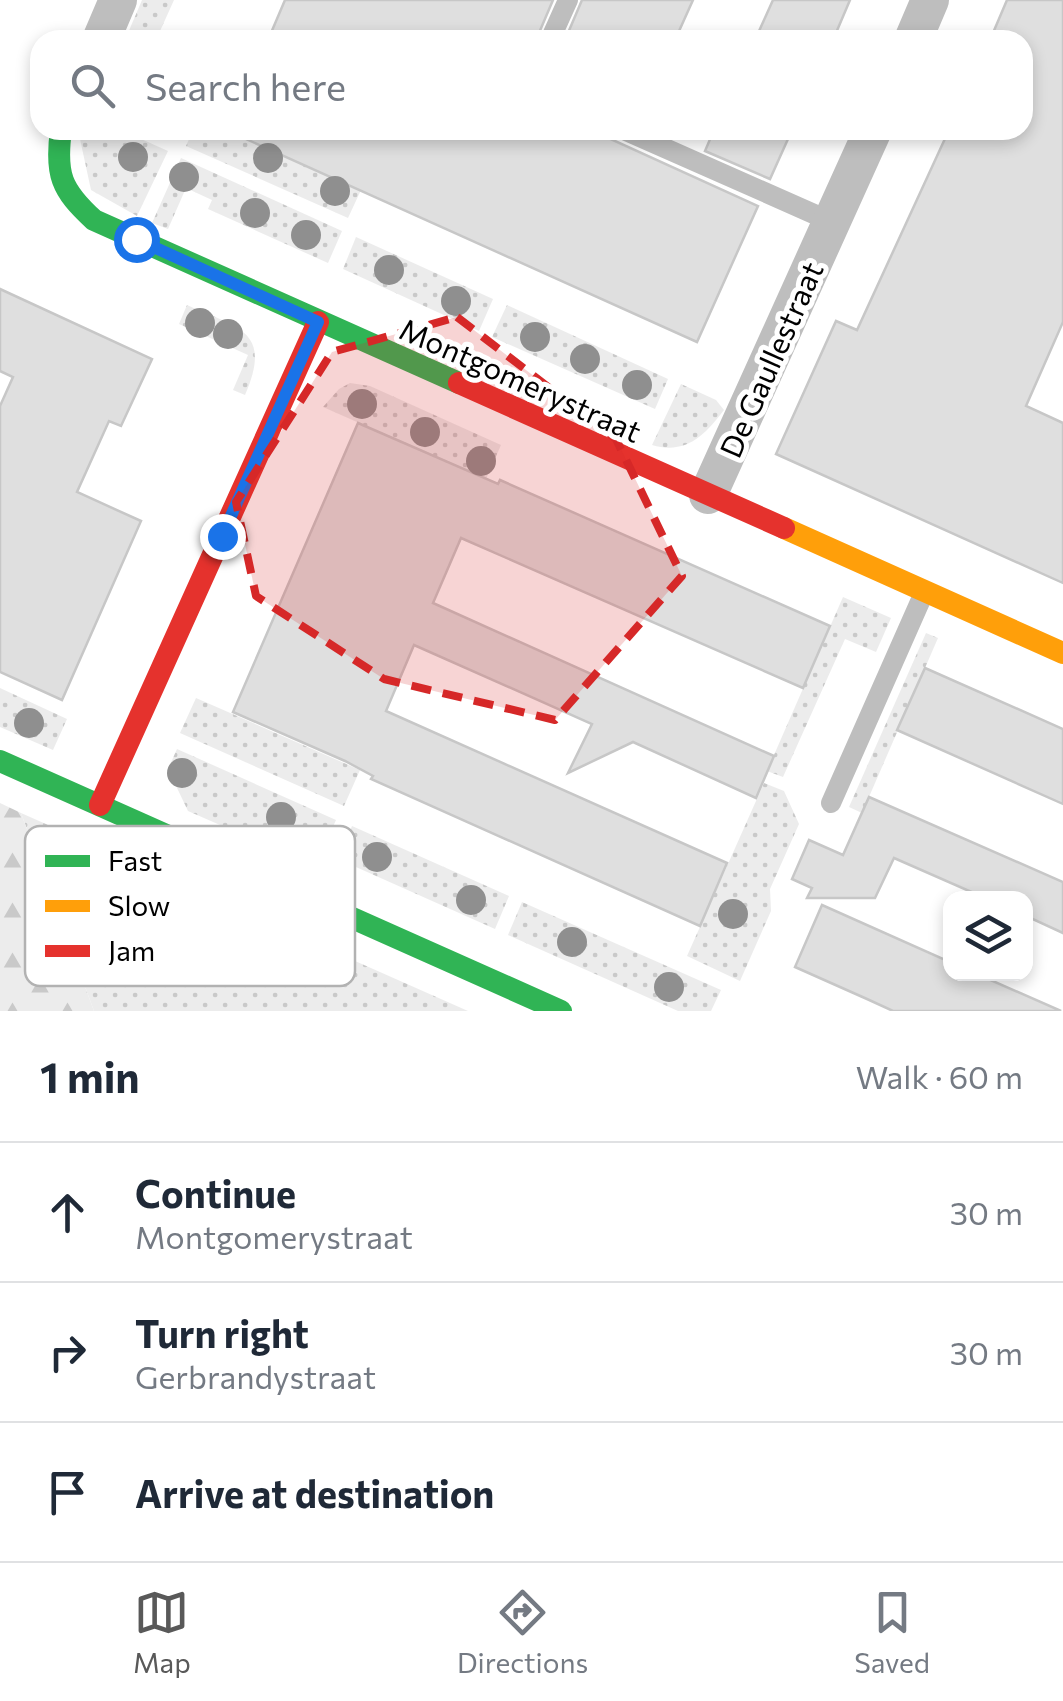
<!DOCTYPE html>
<meta charset="utf-8">
<style>
:root{--surface:#fff;--page:#f2f2f3;--text:#1f2937;--muted:#747a83;--line:#e0e1e3;--accent:#595959}
body{margin:0;font-family:Commissioner,sans-serif;background:var(--page);color:var(--text)}
.controls{position:absolute;right:30px;bottom:30px;display:grid;overflow:hidden;border-radius:20px;box-shadow:0 5px 15px #0003}
.controls button{width:90px;height:90px;display:grid;place-items:center;padding:0;border:0;border-bottom:2px solid var(--line);background:var(--surface);color:var(--text);font:50px sans-serif}
.stop{position:absolute;width:30px;height:30px;margin:-22px;border:8px solid #1a73e8;border-radius:50%;background:#fff}
.stop.end{background:#1a73e8;border-color:#fff;box-shadow:0 2px 10px #0008}
.list{margin:0;padding:0;list-style:none}
h2{display:flex;justify-content:space-between;align-items:center;height:130px;margin:0;padding:0 40px;font-size:42px}
h2 small{font-size:32px;font-weight:400;color:var(--muted)}
.list li{display:grid;grid-template-columns:65px 1fr auto;gap:30px;align-items:center;box-sizing:border-box;height:140px;padding:0 40px;border-top:2px solid var(--line)}
.list b{display:block;font-size:38px;white-space:nowrap}
.list p{margin:0;font-size:32px;white-space:nowrap;color:var(--muted)}
.list em{font-size:32px;font-style:normal;color:var(--muted)}
.icon{flex:none;width:55px;height:55px;fill:none;stroke:currentColor;stroke-width:2;stroke-linecap:round;stroke-linejoin:round}
.map{position:relative;flex:none;width:1063px;height:1011px;overflow:hidden}
.search{position:absolute;background:var(--surface);box-shadow:0 5px 15px #0003;left:30px;right:30px;top:30px;height:110px;display:flex;align-items:center;gap:25px;box-sizing:border-box;padding:0 35px;border-radius:30px;color:var(--muted);font-size:38px}
.sheet{height:550px;background:var(--surface)}
nav{display:flex;justify-content:space-around;align-items:center;box-sizing:border-box;height:140px;border-top:2px solid var(--line);background:var(--surface);font-size:28px;color:var(--muted)}
nav a{display:grid;justify-items:center;gap:5px}
nav .on{color:var(--accent)}
.map>svg:first-child{display:block}
.grass{fill:url(#grass-dots)}
.forest{fill:url(#forest-firs)}
.building{fill:#dfdfdf;stroke:#c7c7c7;stroke-width:2.5}
.lines{fill:none;stroke-linecap:round;stroke-linejoin:round}
.lane{stroke:#bebebe;stroke-width:20}
.street{stroke:#bebebe;stroke-width:38}
.fast{stroke:#30b455;stroke-width:22}
.slow{stroke:#ff9f0a;stroke-width:22}
.jam{stroke:#e5322d;stroke-width:22}
.tree{fill:#8f8f8f}
.route{stroke:#1a73e8;stroke-width:12}
.marked{fill:#d62828;fill-opacity:0.2;stroke:#d62828;stroke-width:8;stroke-dasharray:20 12;stroke-linejoin:round}
.labels{text-anchor:middle;dominant-baseline:central;stroke-width:10;stroke-linejoin:round;paint-order:stroke}
.street-label{font-size:30px;fill:#000;stroke:#fff}
.key{fill:#fff;stroke:#b2b2b2;stroke-width:2.5}
.key-label{font-size:28px;fill:#000}
</style>
<div class="map">
<svg width="1063" height="1011" viewBox="0 0 1063 1011">
<defs>
<pattern id="grass-dots" width="8" height="8" patternUnits="userSpaceOnUse" patternTransform="scale(2.5)"><rect width="8" height="8" fill="#ececec"/><path d="M2 2h.1M6 6h.1" fill="none" stroke="#c9c9c9" stroke-width="1.8" stroke-linecap="round"/></pattern>
<pattern id="forest-firs" width="22" height="20" patternUnits="userSpaceOnUse" patternTransform="scale(2.5)"><rect width="22" height="20" fill="#ececec"/><path d="M5 1l3.5 6h-7zM16 11l3.5 6h-7z" fill="#c9c9c9"/></pattern>
</defs>
<rect width="100%" height="100%" fill="#fff"/>
<path class="grass" d="M 142,0 L 174,0 L 156,40 L 125,40 Z
M 84,130 L 121,130 L 168,151 L 137,216 L 91,190 L 80,139 Z
M 193,130 L 226,130 L 361,190 L 348,218 L 186,146 Z
M 181,158 L 342,231 L 328,263 L 208,209 L 212,200 L 186,188 L 168,229 L 152,223 Z
M 356,237 L 493,299 L 479,331 L 343,269 Z
M 187,305 C 238,328 273,330 245,395 L 233,390 L 248,355 L 179,324 Z
M 507,305 L 668,379 L 655,409 L 492,337 Z
M 350,383 L 370,386 L 501,445 L 486,479 L 323,407 L 339,389 Z
M 681,384 L 716,400 L 724,410 C 705,435 686,455 652,445 Z
M 843,597 L 891,618 L 876,652 L 845,639 L 783,777 L 767,771 Z
M 926,633 L 938,638 L 862,813 L 849,807 Z
M 0,688 L 67,719 L 53,750 L 0,727 Z
M 196,698 L 360,770 L 344,806 L 180,733 Z
M 177,749 L 336,820 L 320,856 L 275,837 L 270,847 L 188,811 L 168,769 Z
M 764,783 L 784,791 L 799,824 L 770,889 L 771,911 L 740,981 L 687,956 Z
M 21,813 L 468,1011 L 94,1011 Z
M 352,826 L 509,896 L 495,929 L 338,859 Z
M 522,902 L 721,990 L 711,1011 L 678,1011 L 508,935 Z"/>
<path class="forest" d="M 0,803 L 21,813 L 94,1011 L 0,1011 Z"/>
<path class="building" d="M 285,0 L 553,0 L 536,40 L 268,40 Z
M 582,0 L 693,0 L 675,40 L 565,40 Z
M 773,0 L 850,0 L 833,40 L 755,40 Z
M 1007,0 L 1063,0 L 1063,322 L 1026,406 L 1063,423 L 1063,583 L 776,454 L 836,321 L 857,330 L 949,130 L 1023,130 L 1023,40 L 990,40 Z
M 226,130 L 591,130 L 758,206 L 697,342 Z
M 714,130 L 792,130 L 770,179 L 705,151 Z
M 0,289 L 152,359 L 121,426 L 109,421 L 77,492 L 141,521 L 62,700 L 0,672 L 0,406 L 13,377 L 0,371 Z
M 358,423 L 498,484 L 500,480 L 830,626 L 803,688 L 461,538 L 433,603 L 774,756 L 756,798 L 633,742 L 568,773 L 592,724 L 414,645 L 386,711 L 727,863 L 700,926 L 371,779 L 373,776 L 345,761 L 233,712 Z
M 925,668 L 1063,729 L 1063,804 L 897,730 Z
M 869,797 L 1063,882 L 1063,933 L 1026,916 L 1026,898 L 985,898 L 894,858 L 875,898 L 807,898 L 812,888 L 792,879 L 809,840 L 843,855 Z
M 822,905 L 950,962 L 950,974 L 977,974 L 1061,1011 L 893,1011 L 867,999 L 795,967 Z"/>
<g class="lines">
<path class="lane" d="M 550,40 L 568,0
M 624,130 L 832,222
M 831,803 L 923,595"/>
<path class="street" d="M 101,40 L 118,0
M 913,40 L 930,0
M 708,495 L 873,130"/>
<path class="fast" d="M 61,130 C 55,174 61,190 94,220 L 459,383
M 0,761 L 561,1011"/>
<path class="slow" d="M 784,528 L 1063,653"/>
<path class="jam" d="M 459,383 L 784,528
M 100,805 L 318,322"/>
</g>
<g class="tree">
<circle cx="133" cy="157" r="15"/>
<circle cx="268" cy="158" r="15"/>
<circle cx="184" cy="177" r="15"/>
<circle cx="335" cy="191" r="15"/>
<circle cx="255" cy="213" r="15"/>
<circle cx="306" cy="235" r="15"/>
<circle cx="389" cy="270" r="15"/>
<circle cx="456" cy="301" r="15"/>
<circle cx="200" cy="323" r="15"/>
<circle cx="228" cy="334" r="15"/>
<circle cx="535" cy="337" r="15"/>
<circle cx="585" cy="359" r="15"/>
<circle cx="637" cy="385" r="15"/>
<circle cx="362" cy="404" r="15"/>
<circle cx="425" cy="432" r="15"/>
<circle cx="481" cy="461" r="15"/>
<circle cx="29" cy="723" r="15"/>
<circle cx="182" cy="773" r="15"/>
<circle cx="281" cy="817" r="15"/>
<circle cx="377" cy="857" r="15"/>
<circle cx="471" cy="900" r="15"/>
<circle cx="733" cy="914" r="15"/>
<circle cx="572" cy="942" r="15"/>
<circle cx="669" cy="987" r="15"/>
</g>
<g class="lines">
<path class="route" d="M 136,239 L 318,322 L 222,536"/>
</g>
<path class="marked" d="M 457,317 L 616,439 L 682,576 L 555,720 L 384,679 L 256,596 L 236,502 L 332,352 Z"/>
<g class="labels">
<g class="street-label">
<text transform="translate(770 359) rotate(-66)">De Gaullestraat</text>
<text transform="translate(521 379) rotate(24)">Montgomerystraat</text>
</g>
</g>
<rect x="25" y="826" width="330" height="160" rx="15" class="key"/>
<rect x="45" y="855" width="45" height="12" fill="#30b455"/>
<rect x="45" y="900" width="45" height="12" fill="#ff9f0a"/>
<rect x="45" y="945" width="45" height="12" fill="#e5322d"/>
<g class="key-label">
<text x="108" y="871">Fast</text>
<text x="108" y="916">Slow</text>
<text x="108" y="961">Jam</text>
</g>
</svg>
<div class="controls">
<button><svg class="icon" aria-label="layers" viewBox="0 0 24 24"><path d="M12 4l9 5-9 5-9-5zM3 14l9 5 9-5"/></svg></button>
</div>
<div class="stop" style="left:136px;top:239px"></div>
<div class="stop end" style="left:222px;top:536px"></div>
<div class="search"><svg class="icon" aria-label="search" viewBox="0 0 24 24"><circle cx="10" cy="10" r="6"/><path d="M15 15l6 6"/></svg>Search here</div>
</div>
<section class="sheet">
<h2>1 min<small>Walk · 60 m</small></h2>
<ul class="list">
<li><svg class="icon" aria-label="ahead" viewBox="0 0 24 24"><path d="M12 20V5M6 11l6-6 6 6"/></svg><div><b>Continue</b><p>Montgomerystraat</p></div><em>30 m</em></li>
<li><svg class="icon" aria-label="right" viewBox="0 0 24 24"><path d="M7 20v-9h11M14 6l5 5-5 5"/></svg><div><b>Turn right</b><p>Gerbrandystraat</p></div><em>30 m</em></li>
<li><svg class="icon" aria-label="arrive" viewBox="0 0 24 24"><path d="M6 21V4h12l-3 4 3 4H6"/></svg><div><b>Arrive at destination</b></div></li>
</ul>
</section>
<nav>
<a class="on"><svg class="icon" aria-label="map" viewBox="0 0 24 24"><path d="M3 6l6-2 6 2 6-2v14l-6 2-6-2-6 2zM9 4v14M15 6v14"/></svg>Map</a>
<a><svg class="icon" aria-label="directions" viewBox="0 0 24 24"><path d="M12 3l9 9-9 9-9-9zM9 14v-3h6M13 9l2 2-2 2"/></svg>Directions</a>
<a><svg class="icon" aria-label="saved" viewBox="0 0 24 24"><path d="M7 4h10v16l-5-4-5 4z"/></svg>Saved</a>
</nav>
